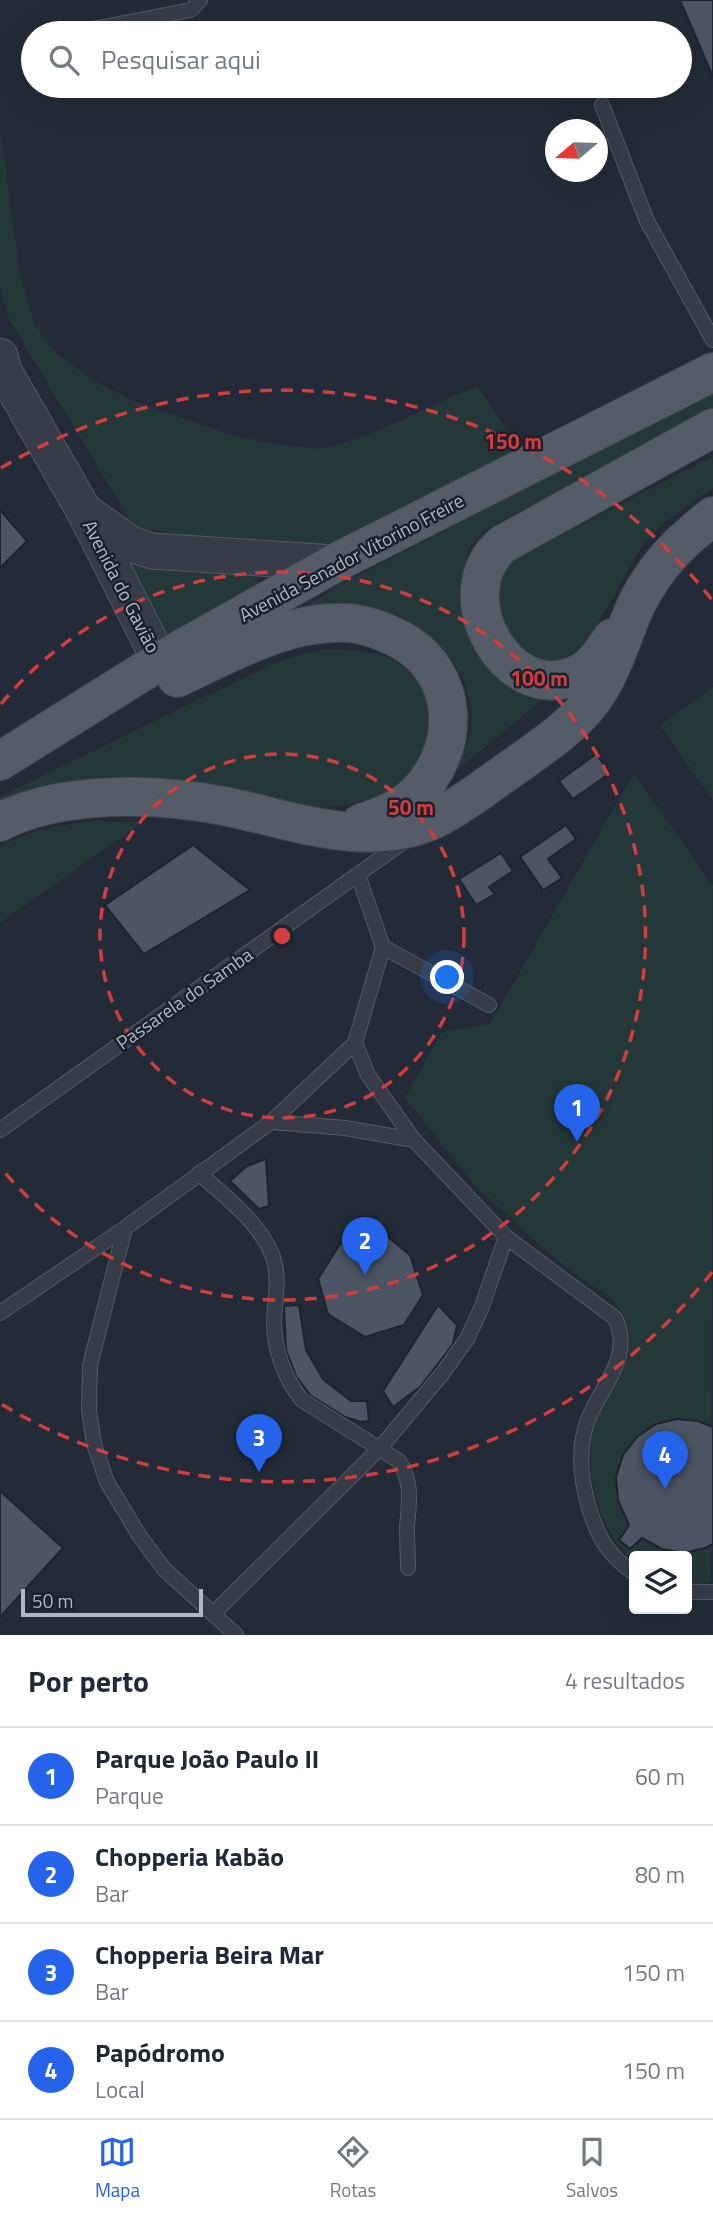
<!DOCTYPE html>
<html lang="pt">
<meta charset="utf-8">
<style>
:root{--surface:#fff;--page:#f6f6f7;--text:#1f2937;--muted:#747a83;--line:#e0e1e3;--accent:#2563eb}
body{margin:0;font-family:"Titillium Web",sans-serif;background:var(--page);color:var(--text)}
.controls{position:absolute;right:21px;bottom:21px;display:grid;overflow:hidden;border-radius:7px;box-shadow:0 7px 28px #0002}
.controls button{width:63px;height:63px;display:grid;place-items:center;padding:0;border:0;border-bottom:2px solid var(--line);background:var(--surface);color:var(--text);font:35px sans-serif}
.compass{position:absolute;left:545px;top:119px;width:63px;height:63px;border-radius:50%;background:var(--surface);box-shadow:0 7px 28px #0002;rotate:251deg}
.scale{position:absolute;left:21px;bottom:18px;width:182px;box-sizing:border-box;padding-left:7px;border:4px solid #b0b8c4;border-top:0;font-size:19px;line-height:24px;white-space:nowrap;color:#b0b8c4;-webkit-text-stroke:5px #1b222d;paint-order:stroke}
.you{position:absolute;left:448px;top:978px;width:24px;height:24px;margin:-18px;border:5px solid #fff;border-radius:50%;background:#1a73e8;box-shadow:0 0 0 10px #1a73e833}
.badge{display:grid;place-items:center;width:46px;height:46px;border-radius:50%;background:var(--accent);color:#fff;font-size:23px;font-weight:700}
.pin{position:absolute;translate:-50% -58px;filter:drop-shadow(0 2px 4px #0008)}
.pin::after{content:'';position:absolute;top:37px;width:24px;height:21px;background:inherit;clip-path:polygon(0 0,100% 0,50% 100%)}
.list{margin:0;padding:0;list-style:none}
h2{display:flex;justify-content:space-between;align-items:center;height:91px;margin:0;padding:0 28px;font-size:30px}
h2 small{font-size:23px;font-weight:400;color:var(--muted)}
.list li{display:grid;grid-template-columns:46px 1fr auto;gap:21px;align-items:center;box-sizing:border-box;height:98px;padding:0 28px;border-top:2px solid var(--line)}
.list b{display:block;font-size:26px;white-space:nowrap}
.list p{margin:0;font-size:23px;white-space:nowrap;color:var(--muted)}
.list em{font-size:23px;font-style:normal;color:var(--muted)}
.icon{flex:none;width:38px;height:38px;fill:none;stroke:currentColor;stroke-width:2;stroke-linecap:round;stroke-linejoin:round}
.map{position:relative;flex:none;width:713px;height:1635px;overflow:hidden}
.search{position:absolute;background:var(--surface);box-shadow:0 7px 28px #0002;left:21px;right:21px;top:21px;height:77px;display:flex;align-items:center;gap:18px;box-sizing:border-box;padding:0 24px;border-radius:38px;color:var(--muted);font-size:26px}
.sheet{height:483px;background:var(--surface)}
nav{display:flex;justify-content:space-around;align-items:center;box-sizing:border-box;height:98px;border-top:2px solid var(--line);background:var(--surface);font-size:19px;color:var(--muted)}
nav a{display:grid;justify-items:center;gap:4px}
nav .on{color:var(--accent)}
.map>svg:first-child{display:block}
.green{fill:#253839}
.building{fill:#4b5563;stroke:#1d242f;stroke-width:2}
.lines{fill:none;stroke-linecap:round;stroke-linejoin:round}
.service-casing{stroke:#535b66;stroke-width:16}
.tertiary-casing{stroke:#535b66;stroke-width:37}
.primary-casing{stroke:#3f4651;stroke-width:40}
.service{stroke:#363d48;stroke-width:14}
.tertiary{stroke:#363d48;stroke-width:35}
.primary{stroke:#545c68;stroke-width:38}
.ring{fill:none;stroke:#d03e3f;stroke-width:3.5;stroke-dasharray:12 9}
.labels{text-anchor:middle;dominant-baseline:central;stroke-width:5;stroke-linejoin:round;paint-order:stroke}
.street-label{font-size:19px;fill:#b0b8c4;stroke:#1b222d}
.centre{fill:#d03e3f;stroke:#1b222d;stroke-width:3.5}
.ring-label{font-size:21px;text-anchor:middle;font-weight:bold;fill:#d03e3f;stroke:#1b222d;stroke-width:5;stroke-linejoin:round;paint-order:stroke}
</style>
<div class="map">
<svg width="713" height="1635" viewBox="0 0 713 1635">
<rect width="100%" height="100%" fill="#222b37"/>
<path class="green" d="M 0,128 L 20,275 L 34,323 L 52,350 L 95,381 L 134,401 L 231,435 L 280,445 L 320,449 L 363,437 L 477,386 L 523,454 L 327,551 L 235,545 L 141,528 L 128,517 L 9,319 L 0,290 Z
M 713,392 L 713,411 L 484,530 L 469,548 L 462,578 L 462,609 L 471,643 L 490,672 L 511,689 L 528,696 L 549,695 L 454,772 C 461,758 470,743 471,727 C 476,674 436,629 386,617 C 378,614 368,616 359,617 C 336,617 312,617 289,618 L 337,586 Z
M 713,456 L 713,488 C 691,503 667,519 649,538 C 621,568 586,685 531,660 C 522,656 513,646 506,640 L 495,581 L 506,564 Z
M 130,559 L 254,572 L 261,586 L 166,635 L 127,566 Z
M 322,650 C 342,650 367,649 386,657 C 413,668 433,694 435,723 C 435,737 411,773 400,782 C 381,799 354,804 330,807 L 0,806 L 0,796 L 271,665 L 296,656 Z
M 713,687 L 713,801 L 660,725 Z
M 634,773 L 713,886 L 711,1583 L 687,1584 L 687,1556 L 634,1556 L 633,1562 L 612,1537 L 599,1509 L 591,1475 L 590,1437 L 604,1402 L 628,1359 L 630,1339 L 620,1308 L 607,1295 L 583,1280 L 548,1253 L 475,1186 L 405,1098 L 442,1032 L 490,1024 Z
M 92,821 L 143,822 L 0,923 L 0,846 C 28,830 60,826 92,821 Z"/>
<path class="building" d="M 680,0 L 713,0 L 713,77 Z
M 0,510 L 27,541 L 0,568 Z
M 596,754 L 610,773 L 573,799 L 559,781 Z
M 566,825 L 576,839 L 548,859 L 562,878 L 543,890 L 520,857 Z
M 193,845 L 250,890 L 144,954 L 105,905 Z
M 501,853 L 513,871 L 489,887 L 495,894 L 476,905 L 459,879 Z
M 266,1159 L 269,1206 L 259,1209 L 230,1181 L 247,1166 Z
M 382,1232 L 410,1255 L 423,1295 L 404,1325 L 365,1337 L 328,1314 L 318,1279 L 340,1244 Z
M 299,1305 L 306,1350 L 323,1379 L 351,1401 L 367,1401 L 369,1421 L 361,1422 L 345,1417 L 310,1395 L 296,1376 L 286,1350 L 284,1306 Z
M 438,1305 L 457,1325 L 453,1344 L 420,1387 L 393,1407 L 383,1391 Z
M 677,1419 L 698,1421 L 713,1427 L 713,1544 L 705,1548 L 684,1553 L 662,1549 L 642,1538 L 630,1549 L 619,1540 L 629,1525 L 618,1500 L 616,1477 L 623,1455 L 637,1437 L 656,1424 Z
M 0,1491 L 63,1548 L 0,1617 Z"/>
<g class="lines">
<g class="service-casing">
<path id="service" d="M 72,33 L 191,10 L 200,0
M 602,105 L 647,221 L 713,340
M 358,875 L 383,947 L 355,1043 L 368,1075 L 414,1140 L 506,1237 L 615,1318 C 636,1362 593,1391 584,1433 C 578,1458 582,1484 589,1508 C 598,1538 609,1556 634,1573
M 383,947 L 489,1005
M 271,1122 L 345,1128 L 414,1140
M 0,1130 L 406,840
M 199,1173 C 225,1197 260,1222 273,1257 C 280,1278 275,1299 274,1321 C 274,1349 284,1378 302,1400 L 399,1461 C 413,1484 409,1502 407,1527 C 407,1541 408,1554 408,1568
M 125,1228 L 90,1365 L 89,1410 L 94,1444 L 107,1482 L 139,1535 L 164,1569 L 236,1635
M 0,1313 L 125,1228 L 271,1122 L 355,1043
M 687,1592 L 713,1592
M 214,1613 L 380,1448 L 442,1374 L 467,1339 L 481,1309 L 506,1237"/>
</g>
<g class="tertiary-casing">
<path id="tertiary" d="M 0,356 L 4,371 L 84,511 L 160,661
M 90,515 L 131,544 L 152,551 L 335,563"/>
</g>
<g class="primary-casing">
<path id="primary" d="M 612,638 C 603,651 594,666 580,673 C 508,711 444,593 503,544 L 713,428
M 177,678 C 231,653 286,620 348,623 C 366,624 383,631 399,639 C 461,672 463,751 413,797 C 398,810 380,817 361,823
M 0,761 L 160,661 L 335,563 L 713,372
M 0,822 C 63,790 156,793 224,806 C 293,820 370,851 437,818 C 462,805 485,787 508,771 C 537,750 571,729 593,699 C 614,670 622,635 637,603 C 657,564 679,543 713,516"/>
</g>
<use href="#service" class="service"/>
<use href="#tertiary" class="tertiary"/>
<use href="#primary" class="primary"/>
</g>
<g class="ring">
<circle cx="282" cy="936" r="182"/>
<path d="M1 704A364 364 0 1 1 1 1168"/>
<path d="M712 1272A546 546 0 0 1 1 1404M1 468A546 546 0 0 1 712 600"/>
</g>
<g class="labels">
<g class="street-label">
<text transform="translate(351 557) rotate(-28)">Avenida Senador Vitorino Freire</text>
<text transform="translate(122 586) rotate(63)">Avenida do Gavião</text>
<text transform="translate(184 998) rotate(-35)">Passarela do Samba</text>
</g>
</g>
<circle cx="282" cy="936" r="10" class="centre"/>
<g class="ring-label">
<text x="513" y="449">150 m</text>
<text x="539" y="686">100 m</text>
<text x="411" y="815">50 m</text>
</g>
</svg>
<div class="controls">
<button><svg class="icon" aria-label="layers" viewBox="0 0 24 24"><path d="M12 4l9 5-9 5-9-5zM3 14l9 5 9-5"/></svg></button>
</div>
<svg class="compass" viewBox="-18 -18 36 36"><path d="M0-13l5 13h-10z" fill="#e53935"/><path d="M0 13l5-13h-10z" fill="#747a83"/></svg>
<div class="scale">50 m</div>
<div class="you"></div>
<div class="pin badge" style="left:577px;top:1142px">1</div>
<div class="pin badge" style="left:365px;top:1275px">2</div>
<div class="pin badge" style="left:259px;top:1472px">3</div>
<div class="pin badge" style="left:665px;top:1489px">4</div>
<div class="search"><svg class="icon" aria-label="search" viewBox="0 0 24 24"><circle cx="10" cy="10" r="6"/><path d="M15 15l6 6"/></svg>Pesquisar aqui</div>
</div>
<section class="sheet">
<h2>Por perto<small>4 resultados</small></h2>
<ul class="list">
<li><span class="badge">1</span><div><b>Parque João Paulo II</b><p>Parque</p></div><em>60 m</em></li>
<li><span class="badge">2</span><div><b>Chopperia Kabão</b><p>Bar</p></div><em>80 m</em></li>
<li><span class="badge">3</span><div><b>Chopperia Beira Mar</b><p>Bar</p></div><em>150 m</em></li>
<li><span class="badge">4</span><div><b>Papódromo</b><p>Local</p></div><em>150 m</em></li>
</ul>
</section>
<nav>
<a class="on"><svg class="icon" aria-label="map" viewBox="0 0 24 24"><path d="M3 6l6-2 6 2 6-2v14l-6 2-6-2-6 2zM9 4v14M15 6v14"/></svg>Mapa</a>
<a><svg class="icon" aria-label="directions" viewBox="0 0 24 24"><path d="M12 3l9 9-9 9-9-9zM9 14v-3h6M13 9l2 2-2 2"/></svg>Rotas</a>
<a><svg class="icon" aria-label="saved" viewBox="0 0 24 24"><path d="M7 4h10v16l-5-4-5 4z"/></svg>Salvos</a>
</nav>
